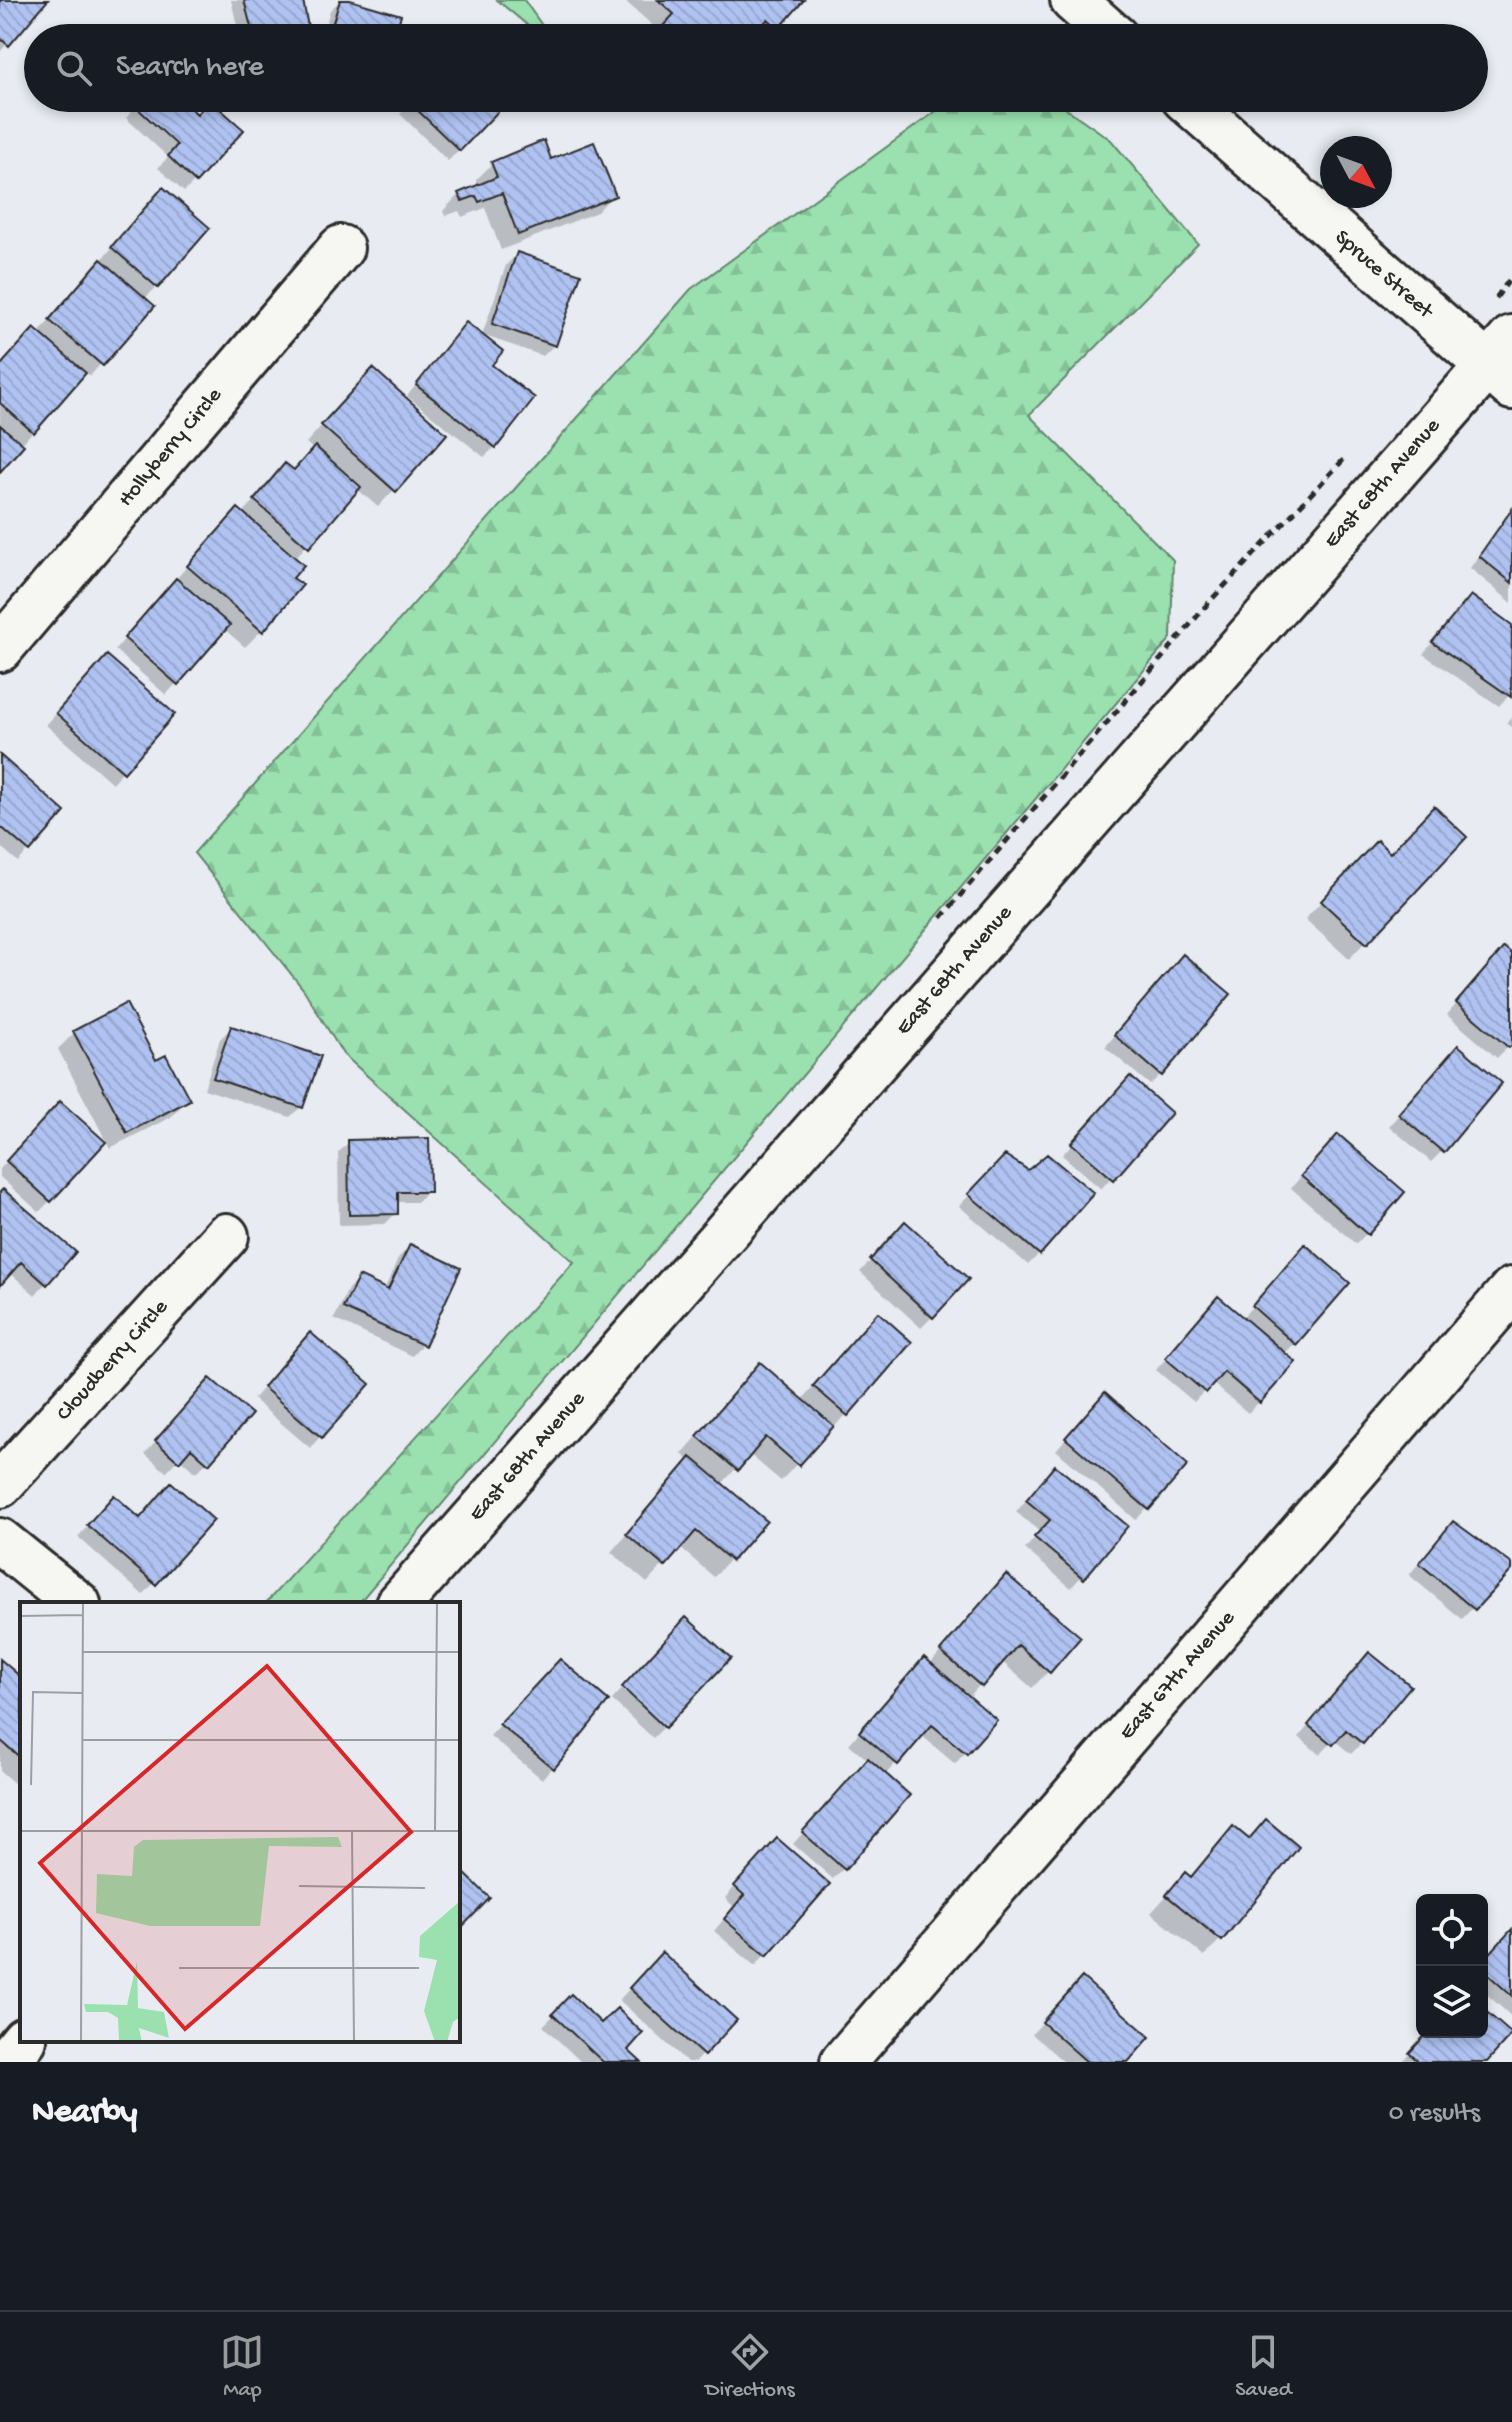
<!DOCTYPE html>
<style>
:root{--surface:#171b24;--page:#242831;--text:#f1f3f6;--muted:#9ea1a6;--line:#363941;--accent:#98999b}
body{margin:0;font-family:"Gochi Hand",sans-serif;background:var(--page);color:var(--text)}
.controls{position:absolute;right:24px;bottom:24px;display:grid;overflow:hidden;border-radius:12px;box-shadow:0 4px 12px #0003}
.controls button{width:72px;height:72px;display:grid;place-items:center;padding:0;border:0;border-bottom:2px solid var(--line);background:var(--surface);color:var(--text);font:40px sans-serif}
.compass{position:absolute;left:1320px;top:136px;width:72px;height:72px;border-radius:50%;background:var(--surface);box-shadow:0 4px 12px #0003;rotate:131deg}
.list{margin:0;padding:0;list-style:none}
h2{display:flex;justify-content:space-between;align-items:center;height:104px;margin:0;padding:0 32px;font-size:34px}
h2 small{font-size:26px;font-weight:400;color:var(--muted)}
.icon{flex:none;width:44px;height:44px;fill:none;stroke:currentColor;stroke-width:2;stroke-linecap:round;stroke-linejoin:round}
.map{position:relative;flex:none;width:1512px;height:2062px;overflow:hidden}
.search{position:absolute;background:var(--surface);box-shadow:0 4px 12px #0003;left:24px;right:24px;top:24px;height:88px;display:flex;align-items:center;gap:20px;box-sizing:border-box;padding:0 28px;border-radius:44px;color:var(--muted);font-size:30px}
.sheet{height:248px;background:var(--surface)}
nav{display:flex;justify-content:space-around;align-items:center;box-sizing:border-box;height:112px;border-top:2px solid var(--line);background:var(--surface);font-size:22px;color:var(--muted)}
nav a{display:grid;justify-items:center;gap:4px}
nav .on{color:var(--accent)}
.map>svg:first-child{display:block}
.forest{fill:url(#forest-firs);stroke:#62866d;stroke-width:2}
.shadow{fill:#0003}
.building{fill:url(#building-back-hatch);stroke:#2b2b2b;stroke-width:2}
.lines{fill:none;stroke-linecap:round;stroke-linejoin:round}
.minor-casing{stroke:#2b2b2b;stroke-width:50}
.path{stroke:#2b2b2b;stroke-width:5;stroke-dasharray:8 6;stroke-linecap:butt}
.minor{stroke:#f6f6f2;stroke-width:44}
.labels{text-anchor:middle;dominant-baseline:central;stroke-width:7;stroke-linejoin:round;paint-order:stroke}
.street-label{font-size:22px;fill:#2b2b2b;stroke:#f6f6f2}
.inset-road{fill:none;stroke:#9c9fa2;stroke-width:2}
.view{fill:#d62828;fill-opacity:0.15;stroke:#d62828;stroke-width:4}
.inset-edge{fill:none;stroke:#2b2b2b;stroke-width:4}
</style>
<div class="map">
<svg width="1512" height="2062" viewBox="0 0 1512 2062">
<defs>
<pattern id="forest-firs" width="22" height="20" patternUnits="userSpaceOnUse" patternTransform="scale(2)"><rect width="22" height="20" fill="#9ae1af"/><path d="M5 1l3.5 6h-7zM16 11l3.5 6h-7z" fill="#85c197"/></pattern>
<pattern id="building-back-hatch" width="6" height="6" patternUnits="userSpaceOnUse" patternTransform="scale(2)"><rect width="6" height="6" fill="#afc2f1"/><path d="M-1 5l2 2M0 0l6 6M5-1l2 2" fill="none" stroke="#97a7cf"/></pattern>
</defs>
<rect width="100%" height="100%" fill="#e8ecf2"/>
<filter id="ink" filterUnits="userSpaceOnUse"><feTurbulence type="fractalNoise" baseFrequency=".0125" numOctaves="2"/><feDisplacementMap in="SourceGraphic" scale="16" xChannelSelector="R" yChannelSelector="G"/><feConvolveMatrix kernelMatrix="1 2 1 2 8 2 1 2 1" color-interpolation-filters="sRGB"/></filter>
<g filter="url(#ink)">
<path class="forest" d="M 497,0 L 524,0 L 551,38 L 543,38 Z
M 954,98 L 1051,98 L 1111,140 L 1198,244 L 1029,415 L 1173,560 L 1171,638 L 358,1604 L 265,1604 L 574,1262 L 343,1054 L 304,990 L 194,853 L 691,289 Z"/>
<path class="shadow" d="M 0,0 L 45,0 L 0,52 Z
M 231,0 L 301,0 L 308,38 L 240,38 Z
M 341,0 L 343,0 L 392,38 L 322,38 L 330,10 Z
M 628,0 L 802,0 L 767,38 L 755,38 L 751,35 L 748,38 L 653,38 L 659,31 L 626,2 Z
M 144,98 L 176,98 L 195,181 L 184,192 L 158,168 L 168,157 L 126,118 Z
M 415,98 L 505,98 L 507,100 L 448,161 L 400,114 Z
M 675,98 L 694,98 L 685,107 Z
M 550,161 L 613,195 L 597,212 L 501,250 L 485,208 L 462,217 L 459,211 L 445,216 L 443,211 L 459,194 L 478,187 L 476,180 L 492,164 Z
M 152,201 L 157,287 L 144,299 L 152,306 L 90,376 L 85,371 L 0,469 L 0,367 L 38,334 Z
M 517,254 L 554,345 L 543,356 L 482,335 L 506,265 Z
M 456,336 L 495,447 L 484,457 L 407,396 Z
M 356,387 L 444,435 L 378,507 L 357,489 L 294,559 L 290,578 L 262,630 L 245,647 L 224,629 L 166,695 L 115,650 L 221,527 L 242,514 L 275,477 L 293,472 L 314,450 L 306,443 Z
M 1512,510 L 1512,603 L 1470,568 Z
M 1471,598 L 1512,628 L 1512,692 L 1499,706 L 1423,654 Z
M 96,669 L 172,715 L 112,783 L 46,725 Z
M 1512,717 L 1512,728 L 1506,723 Z
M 0,757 L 62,813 L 18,862 L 0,846 Z
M 1464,837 L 1349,959 L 1305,919 L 1360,860 Z
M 1512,956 L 1512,1042 L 1497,1058 L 1447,1015 L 1493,960 Z
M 1173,967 L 1161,1074 L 1150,1085 L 1105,1047 Z
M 231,1028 L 302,1106 L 290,1117 L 204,1089 L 220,1039 Z
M 75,1032 L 187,1100 L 171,1117 L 110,1148 L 58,1049 Z
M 1447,1059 L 1442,1151 L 1431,1162 L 1389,1126 Z
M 1119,1090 L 1169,1113 L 1101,1189 L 1062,1155 Z
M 49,1114 L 50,1201 L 39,1212 L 0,1177 L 0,1169 Z
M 349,1142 L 428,1191 L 417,1202 L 396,1202 L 396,1213 L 385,1224 L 339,1225 L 338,1153 Z
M 1327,1147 L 1367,1233 L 1356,1244 L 1291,1188 Z
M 1005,1158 L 1039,1254 L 1028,1265 L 959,1206 Z
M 0,1195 L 73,1252 L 35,1295 L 9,1272 L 0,1283 Z
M 895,1235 L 932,1317 L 921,1328 L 860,1272 Z
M 410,1246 L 423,1344 L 412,1356 L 334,1319 L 348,1289 L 359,1278 L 384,1290 L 399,1257 Z
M 1295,1258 L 1295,1343 L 1284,1354 L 1259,1402 L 1248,1413 L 1212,1383 L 1194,1402 L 1156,1370 L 1208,1309 L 1242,1318 Z
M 867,1326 L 909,1342 L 846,1415 L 835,1426 L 833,1424 L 781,1481 L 749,1454 L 721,1485 L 764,1521 L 714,1577 L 679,1547 L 647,1583 L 611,1552 L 690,1461 L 682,1454 L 744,1382 L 802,1400 Z
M 300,1346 L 367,1384 L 310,1448 L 253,1399 Z
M 199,1392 L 207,1462 L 196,1473 L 179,1458 L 166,1472 L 145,1454 Z
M 1094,1406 L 1186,1465 L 1136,1520 L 1056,1450 Z
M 1044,1479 L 1125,1527 L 1071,1588 L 1025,1549 L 1040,1532 L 1016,1512 Z
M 103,1508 L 139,1520 L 211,1520 L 143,1595 L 78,1537 Z
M 1442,1535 L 1512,1567 L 1462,1619 L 1409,1575 Z
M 990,1593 L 1049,1671 L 1032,1688 L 1001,1661 L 968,1698 L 994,1720 L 955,1764 L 921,1735 L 885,1775 L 844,1868 L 833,1879 L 793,1844 L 868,1760 L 849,1744 L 913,1670 L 930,1664 Z
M 676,1631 L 664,1727 L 653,1738 L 612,1700 Z
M 0,1661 L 22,1680 L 22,1790 L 0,1771 Z
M 1358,1665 L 1362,1743 L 1351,1754 L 1334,1740 L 1320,1755 L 1299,1737 Z
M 549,1672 L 606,1702 L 542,1779 L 490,1736 Z
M 1266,1821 L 1220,1940 L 1204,1956 L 1151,1913 L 1185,1875 L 1189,1878 L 1234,1829 L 1247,1840 Z
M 766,1851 L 827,1884 L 755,1966 L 714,1931 L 734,1907 L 725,1898 Z
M 1512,1930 L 1512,2017 L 1482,1990 L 1482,1964 Z
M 651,1966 L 734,2020 L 695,2062 L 687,2062 L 619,2000 Z
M 1071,1991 L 1125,2062 L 1064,2062 L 1032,2034 Z
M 571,1997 L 601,2026 L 638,2062 L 581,2062 L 543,2026 Z
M 1482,2011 L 1485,2062 L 1402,2062 L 1429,2032 L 1482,2032 Z"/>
<path class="building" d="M 0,0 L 48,0 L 9,46 L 0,38 Z
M 244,0 L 303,0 L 310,38 L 243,38 L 253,35 Z
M 340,0 L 350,0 L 401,15 L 394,38 L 328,38 Z
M 658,0 L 804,0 L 779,29 L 768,19 L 751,38 L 652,38 L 674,14 Z
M 143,98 L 179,98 L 197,114 L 210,100 L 244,130 L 196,183 L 168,156 L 177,145 L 135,106 Z
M 413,98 L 507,98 L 509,100 L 460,151 L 409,102 Z
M 544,140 L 551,159 L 594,142 L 616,196 L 518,235 L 502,193 L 479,202 L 476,196 L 462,201 L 458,193 L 497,177 L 491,162 Z
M 163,187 L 210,228 L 158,288 L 111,247 Z
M 517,252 L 581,274 L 556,346 L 492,324 Z
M 101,259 L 155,306 L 103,366 L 49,320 Z
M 466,322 L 503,351 L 492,365 L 535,398 L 496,448 L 416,385 Z
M 34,328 L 86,373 L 34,433 L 0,403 L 0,366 Z
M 373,368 L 447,434 L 396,492 L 321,425 Z
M 0,425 L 24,445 L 0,472 Z
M 315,446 L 361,487 L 309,548 L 254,500 L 285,463 L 294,470 Z
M 238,508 L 304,565 L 293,578 L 303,585 L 263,632 L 187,566 Z
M 1512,509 L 1512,583 L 1479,556 Z
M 176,578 L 230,625 L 178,685 L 124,638 Z
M 1471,595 L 1512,625 L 1511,697 L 1432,642 Z
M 107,655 L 175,714 L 124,773 L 56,713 Z
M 0,755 L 65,812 L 30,852 L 0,826 Z
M 1434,806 L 1467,837 L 1367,944 L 1321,901 L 1377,840 L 1390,853 Z
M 1504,947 L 1512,954 L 1512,1045 L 1509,1048 L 1456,1003 Z
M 1183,954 L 1231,994 L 1162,1076 L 1114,1035 Z
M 126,1003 L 156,1060 L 166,1055 L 190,1100 L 127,1133 L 73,1031 Z
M 231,1026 L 321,1056 L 303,1108 L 213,1078 Z
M 1458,1045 L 1502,1083 L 1444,1153 L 1398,1114 Z
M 1130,1076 L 1172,1113 L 1114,1180 L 1071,1143 Z
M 60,1101 L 106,1142 L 51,1202 L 6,1161 Z
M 1338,1134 L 1405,1192 L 1368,1235 L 1301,1176 Z
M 429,1138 L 430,1192 L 398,1192 L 398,1214 L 349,1215 L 348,1140 Z
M 1047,1154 L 1094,1193 L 1040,1255 L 968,1194 L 1005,1155 L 1028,1170 Z
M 3,1189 L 76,1252 L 47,1285 L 21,1262 L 0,1286 L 0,1192 Z
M 905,1221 L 969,1279 L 933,1318 L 870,1260 Z
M 410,1244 L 461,1268 L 425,1346 L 343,1308 L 359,1276 L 388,1290 Z
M 1305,1244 L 1350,1283 L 1296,1345 L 1252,1306 Z
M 1218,1296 L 1296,1362 L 1260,1403 L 1224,1372 L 1206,1393 L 1165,1358 Z
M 878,1312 L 912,1342 L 848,1416 L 813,1386 Z
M 310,1332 L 370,1384 L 322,1438 L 263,1387 Z
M 760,1362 L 834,1426 L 799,1466 L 766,1437 L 738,1471 L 697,1436 Z
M 210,1378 L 252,1414 L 209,1464 L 191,1448 L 179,1462 L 155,1441 Z
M 1105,1392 L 1188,1465 L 1149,1510 L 1065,1438 Z
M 691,1457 L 767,1521 L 732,1561 L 696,1531 L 665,1567 L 626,1534 Z
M 1055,1465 L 1128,1526 L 1084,1579 L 1034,1537 L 1050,1520 L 1026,1500 Z
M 171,1482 L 214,1520 L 156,1585 L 87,1525 L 114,1495 L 140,1518 Z
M 1453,1521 L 1512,1564 L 1512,1570 L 1475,1610 L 1419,1563 Z
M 1006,1574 L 1081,1637 L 1050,1673 L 1018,1645 L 982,1687 L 940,1651 Z
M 686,1617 L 731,1658 L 665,1728 L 622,1687 Z
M 1369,1652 L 1411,1686 L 1363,1744 L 1346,1730 L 1333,1745 L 1308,1725 Z
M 924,1657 L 997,1720 L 967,1754 L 932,1725 L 898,1765 L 859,1732 Z
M 0,1659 L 22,1678 L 22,1759 L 0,1740 Z
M 560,1659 L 609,1701 L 554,1769 L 499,1724 Z
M 868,1758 L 910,1795 L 845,1870 L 802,1832 Z
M 1266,1819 L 1299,1847 L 1222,1941 L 1166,1895 L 1185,1872 L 1191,1877 L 1233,1826 L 1249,1839 Z
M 777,1838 L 830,1884 L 767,1956 L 724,1919 L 744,1895 L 734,1886 Z
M 458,1867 L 490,1898 L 458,1931 Z
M 1512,1929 L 1512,1996 L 1482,1969 L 1482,1962 Z
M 662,1952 L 737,2020 L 704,2056 L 629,1988 Z
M 1082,1977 L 1150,2037 L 1128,2062 L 1087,2062 L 1042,2022 Z
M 571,1994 L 601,2023 L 617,2008 L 643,2033 L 628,2050 L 641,2062 L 603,2062 L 552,2014 Z
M 1482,2008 L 1512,2034 L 1487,2062 L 1419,2062 L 1409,2053 L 1428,2032 L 1482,2032 Z"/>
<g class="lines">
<g class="minor-casing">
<path id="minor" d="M 1073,0 L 1116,38
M 1184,98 L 1512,387
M 0,649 L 341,248
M 0,1485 L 226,1236
M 0,1541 L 78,1604
M 399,1604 L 1512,338
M 6,2062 L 24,2040
M 843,2062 L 1512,1290"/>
</g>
<path class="path" d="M 1496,298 L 1512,276
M 941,918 L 1211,600 L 1346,457"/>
<use href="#minor" class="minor"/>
</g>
</g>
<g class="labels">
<g class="street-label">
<text transform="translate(1383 275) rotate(41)">Spruce Street</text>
<text transform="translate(171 448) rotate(-50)">Hollyberry Circle</text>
<text transform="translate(1383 484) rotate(-49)">East 68th Avenue</text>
<text transform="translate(955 971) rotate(-49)">East 68th Avenue</text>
<text transform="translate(113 1361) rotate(-48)">Cloudberry Circle</text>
<text transform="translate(528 1457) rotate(-49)">East 68th Avenue</text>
<text transform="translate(1178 1676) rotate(-49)">East 67th Avenue</text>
</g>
</g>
<g transform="translate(20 1602)">
<rect width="440" height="440" fill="#e8ecf2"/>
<path d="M 318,235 L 322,245 L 249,244 L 240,324 L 130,324 L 76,311 L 77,272 L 112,274 L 114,245 L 123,238 ZM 440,299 L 440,415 L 433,420 L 427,440 L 415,440 L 404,409 L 417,358 L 399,355 L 400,334 ZM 117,360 L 118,406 L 144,410 L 149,436 L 119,426 L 122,440 L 99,440 L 98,416 L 88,410 L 66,410 L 64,402 L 107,403 Z" fill="#9ae1af"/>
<path class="inset-road" d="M 0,14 L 62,13M 62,50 L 440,50M 63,138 L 440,138M 11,183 L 13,90 L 62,91M 0,229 L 440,229M 415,229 L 417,0M 332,230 L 334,440M 279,284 L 405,286M 159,366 L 399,366M 61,440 L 63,0"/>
<path class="view" d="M 247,64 L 391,230 L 165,427 L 20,261 Z"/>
<rect width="440" height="440" class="inset-edge"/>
</g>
</svg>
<div class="controls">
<button><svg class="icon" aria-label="locate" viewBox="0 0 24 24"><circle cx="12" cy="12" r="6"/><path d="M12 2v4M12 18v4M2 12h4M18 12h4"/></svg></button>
<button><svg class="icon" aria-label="layers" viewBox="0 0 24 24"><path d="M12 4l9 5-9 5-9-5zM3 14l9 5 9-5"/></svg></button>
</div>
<svg class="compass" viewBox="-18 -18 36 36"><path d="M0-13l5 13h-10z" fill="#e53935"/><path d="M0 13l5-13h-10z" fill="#9ea1a6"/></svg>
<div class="search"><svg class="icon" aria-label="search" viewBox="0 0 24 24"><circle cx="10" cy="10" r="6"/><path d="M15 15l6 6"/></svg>Search here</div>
</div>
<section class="sheet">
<h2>Nearby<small>0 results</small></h2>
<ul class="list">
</ul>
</section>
<nav>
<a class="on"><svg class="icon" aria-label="map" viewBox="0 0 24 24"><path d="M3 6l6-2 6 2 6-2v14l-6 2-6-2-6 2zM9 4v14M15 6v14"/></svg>Map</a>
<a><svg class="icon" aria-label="directions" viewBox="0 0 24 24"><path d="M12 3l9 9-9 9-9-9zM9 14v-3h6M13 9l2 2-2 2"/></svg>Directions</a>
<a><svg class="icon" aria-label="saved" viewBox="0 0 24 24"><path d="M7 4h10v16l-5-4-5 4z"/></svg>Saved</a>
</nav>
